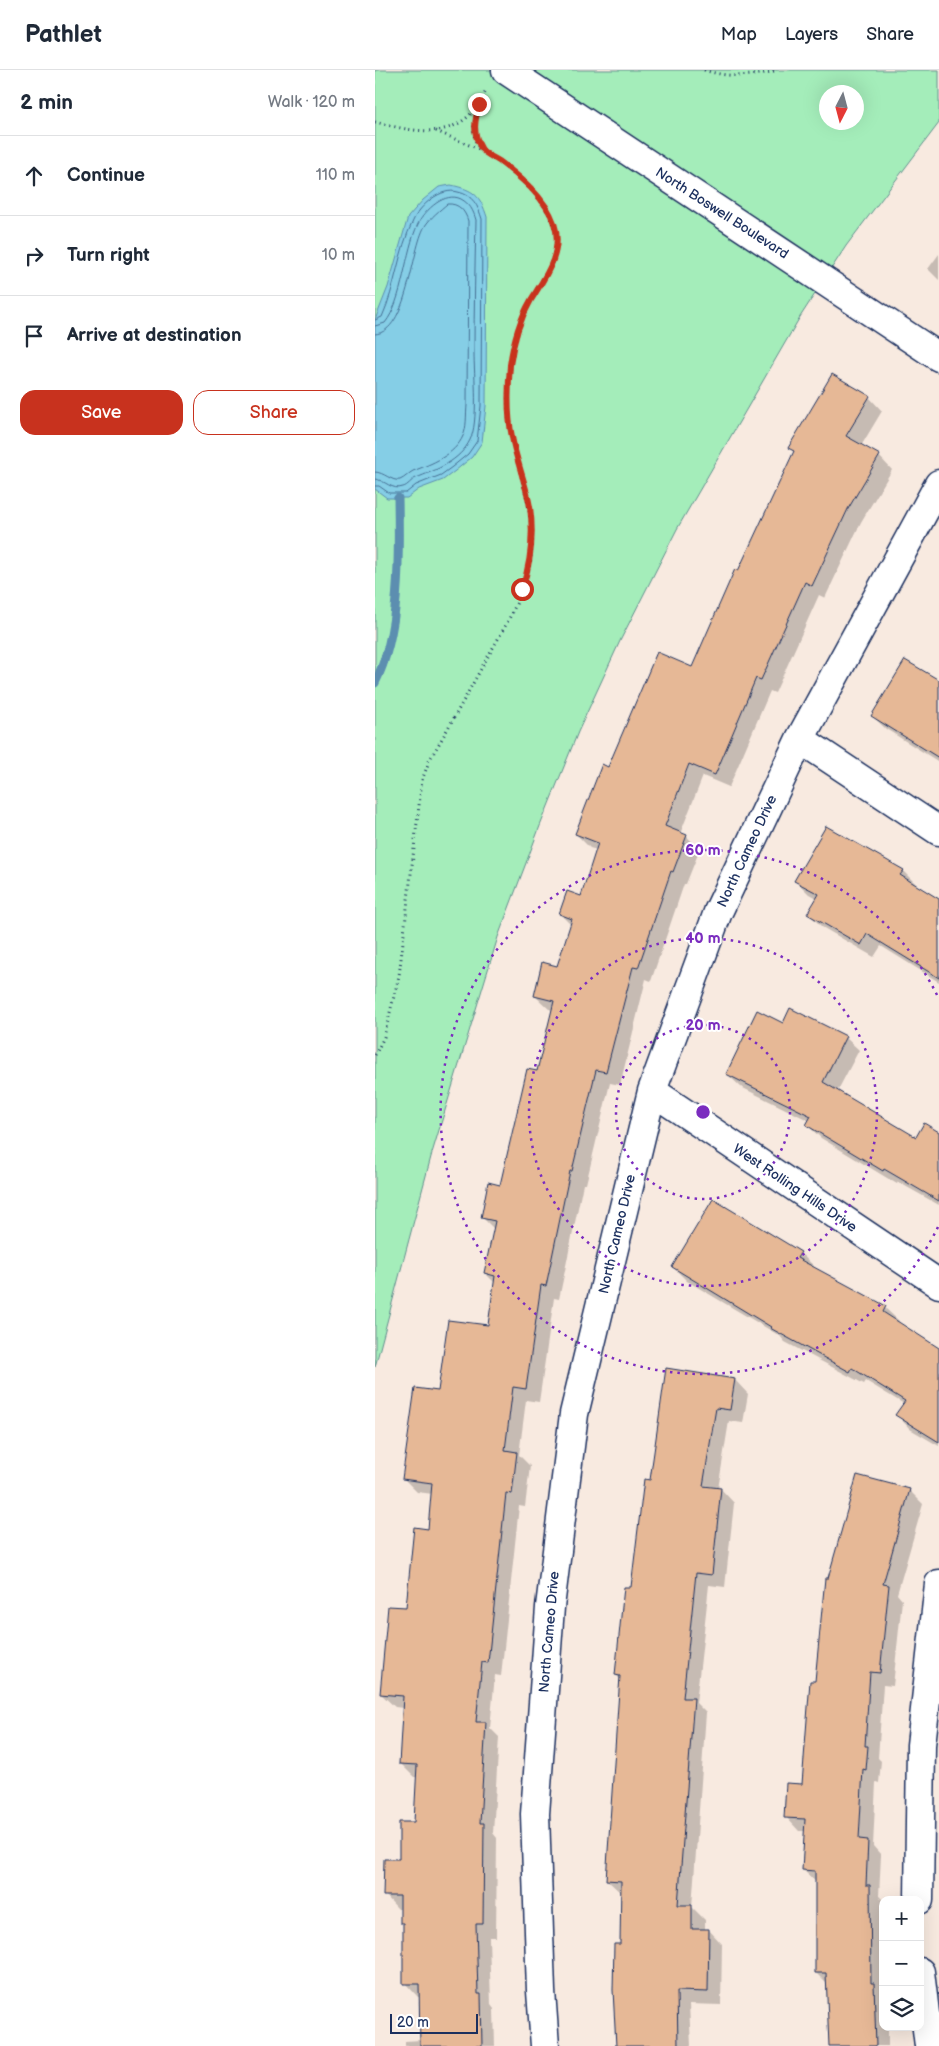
<!DOCTYPE html>
<meta charset="utf-8">
<style>
:root{--surface:#fff;--page:#f6f6f7;--text:#1f2937;--muted:#747a83;--line:#e0e1e3;--accent:#c8321e}
body{margin:0;font-family:"Balsamiq Sans",sans-serif;background:var(--page);color:var(--text)}
.controls{position:absolute;right:15px;bottom:15px;display:grid;overflow:hidden;border-radius:10px;box-shadow:0 5px 20px #0002}
.controls button{width:45px;height:45px;display:grid;place-items:center;padding:0;border:0;border-bottom:1px solid var(--line);background:var(--surface);color:var(--text);font:25px sans-serif}
.compass{position:absolute;left:444px;top:15px;width:45px;height:45px;border-radius:50%;background:var(--surface);box-shadow:0 5px 20px #0002;rotate:186deg}
.scale{position:absolute;left:15px;bottom:12px;width:88px;box-sizing:border-box;padding-left:5px;border:2px solid #1b2f5e;border-top:0;font-size:14px;line-height:18px;white-space:nowrap;color:#1b2f5e;-webkit-text-stroke:4px #fff;paint-order:stroke}
.stop{position:absolute;width:15px;height:15px;margin:-11px;border:4px solid #c8321e;border-radius:50%;background:#fff}
.stop.end{background:#c8321e;border-color:#fff;box-shadow:0 1px 5px #0008}
.list{margin:0;padding:0;list-style:none}
h2{display:flex;justify-content:space-between;align-items:center;height:65px;margin:0;padding:0 20px;font-size:21px}
h2 small{font-size:16px;font-weight:400;color:var(--muted)}
.list li{display:grid;grid-template-columns:32px 1fr auto;gap:15px;align-items:center;box-sizing:border-box;height:80px;padding:0 20px;border-top:1px solid var(--line)}
.list b{display:block;font-size:19px;white-space:nowrap}
.list em{font-size:16px;font-style:normal;color:var(--muted)}
.actions{display:flex;gap:10px;padding:15px 20px}
.actions a{flex:1;padding:11px 0;border:1px solid var(--accent);border-radius:15px;text-align:center;font-size:18px;color:var(--accent)}
.actions .main{background:var(--accent);color:#fff}
.icon{flex:none;width:28px;height:28px;fill:none;stroke:currentColor;stroke-width:2;stroke-linecap:round;stroke-linejoin:round}
.map{position:relative;flex:none;width:564px;height:1976px;overflow:hidden}
header{display:flex;align-items:center;gap:30px;box-sizing:border-box;height:70px;padding:0 25px;background:var(--surface);border-bottom:1px solid var(--line)}
header strong{font-size:24px}
nav{display:flex;gap:28px;margin-inline-start:auto;font-size:18px}
main{display:flex}
aside{flex:1;background:var(--surface)}
.map>svg:first-child{display:block}
.green{fill:#a4edba;stroke:#608e8c;fill-rule:evenodd}
.water{fill:#85cee6;stroke:#5b8eb0}
.shadow{fill:#0003}
.lines{fill:none;stroke-linecap:round;stroke-linejoin:round}
.shore{stroke:#456f94;stroke-width:1}
.stream{stroke:#5b8eb0;stroke-width:9}
.building{fill:#e6b896;stroke:#1b2f5e}
.street-casing{stroke:#1b2f5e;stroke-width:31}
.secondary-casing{stroke:#1b2f5e;stroke-width:31}
.path{stroke:#1b2f5e;stroke-width:3;stroke-dasharray:1 4;stroke-linecap:butt}
.street{stroke:#fff;stroke-width:28}
.secondary{stroke:#fff;stroke-width:28}
.route{stroke:#c8321e;stroke-width:6}
.ring{fill:none;stroke:#7b2cbf;stroke-width:2.5;stroke-dasharray:2.5 5}
.labels{text-anchor:middle;dominant-baseline:central;stroke-width:4;stroke-linejoin:round;paint-order:stroke}
.street-label{font-size:14px;fill:#1b2f5e;stroke:#fff}
.centre{fill:#7b2cbf;stroke:#fff;stroke-width:2.5}
.ring-label{font-size:15px;text-anchor:middle;font-weight:bold;fill:#7b2cbf;stroke:#fff;stroke-width:4;stroke-linejoin:round;paint-order:stroke}
</style>
<header>
<strong>Pathlet</strong>
<nav><a>Map</a><a>Layers</a><a>Share</a></nav>
</header>
<main>
<aside>
<h2>2 min<small>Walk · 120 m</small></h2>
<ul class="list">
<li><svg class="icon" aria-label="ahead" viewBox="0 0 24 24"><path d="M12 20V5M6 11l6-6 6 6"/></svg><div><b>Continue</b></div><em>110 m</em></li>
<li><svg class="icon" aria-label="right" viewBox="0 0 24 24"><path d="M7 20v-9h11M14 6l5 5-5 5"/></svg><div><b>Turn right</b></div><em>10 m</em></li>
<li><svg class="icon" aria-label="arrive" viewBox="0 0 24 24"><path d="M6 21V4h12l-3 4 3 4H6"/></svg><div><b>Arrive at destination</b></div></li>
</ul>
<div class="actions"><a class="main">Save</a><a>Share</a></div>
</aside>
<div class="map">
<svg width="564" height="1976" viewBox="0 0 564 1976">
<rect width="100%" height="100%" fill="#f8eae0"/>
<filter id="ink" filterUnits="userSpaceOnUse"><feTurbulence type="fractalNoise" baseFrequency=".02" numOctaves="2"/><feDisplacementMap in="SourceGraphic" scale="10" xChannelSelector="R" yChannelSelector="G"/><feConvolveMatrix kernelMatrix="1 2 1 2 8 2 1 2 1" color-interpolation-filters="sRGB"/></filter>
<g filter="url(#ink)">
<path class="green" d="M 0,0 L 564,0 L 564,53 L 471,176 L 425,247 L 302,459 L 245,571 L 203,662 L 165,756 L 123,867 L 57,1083 L 0,1297 ZM 452,22 L 482,22 L 482,52 L 452,52 Z"/>
<path class="water" d="M 76,115 C 99,120 105,125 112,147 L 111,336 L 107,372 L 97,387 L 80,401 L 68,410 L 44,419 L 32,428 L 12,428 L 0,419 L 0,250 L 13,217 L 33,147 L 48,130 L 64,117 Z"/>
<path class="shadow" d="M 564,184 L 564,210 L 553,199 Z
M 494,327 L 507,341 L 486,376 L 504,386 L 517,400 L 486,452 L 450,528 L 444,525 L 400,623 L 395,621 L 354,717 L 328,706 L 305,764 L 311,766 L 325,779 L 311,814 L 309,814 L 276,911 L 271,909 L 245,1015 L 235,1013 L 211,1114 L 208,1114 L 184,1229 L 179,1228 L 164,1332 L 151,1330 L 144,1385 L 155,1396 L 150,1437 L 144,1436 L 126,1606 L 120,1605 L 115,1658 L 124,1667 L 118,1763 L 122,1768 L 121,1867 L 114,1867 L 116,1935 L 119,1939 L 120,1976 L 30,1976 L 30,1971 L 46,1970 L 46,1927 L 43,1927 L 30,1913 L 29,1855 L 26,1852 L 26,1839 L 23,1839 L 10,1825 L 40,1753 L 43,1707 L 39,1707 L 25,1693 L 28,1638 L 20,1637 L 6,1624 L 54,1460 L 58,1424 L 42,1422 L 29,1409 L 64,1322 L 114,1257 L 120,1213 L 110,1203 L 119,1159 L 107,1147 L 126,1116 L 163,1003 L 178,940 L 174,939 L 160,926 L 182,897 L 196,855 L 185,844 L 206,827 L 222,780 L 215,778 L 201,764 L 234,698 L 317,599 L 420,383 L 415,378 Z
M 531,591 L 564,612 L 564,692 L 511,659 L 497,646 Z
M 528,801 L 541,814 L 540,816 L 564,830 L 564,912 L 506,876 L 499,887 L 447,857 L 434,844 L 443,829 L 434,824 L 421,811 Z
M 408,955 L 470,967 L 484,980 L 462,1022 L 542,1069 L 550,1055 L 564,1063 L 564,1135 L 523,1112 L 522,1114 L 446,1068 L 432,1055 L 435,1051 L 366,1017 L 352,1004 Z
M 425,1183 L 439,1196 L 438,1198 L 510,1238 L 524,1251 L 523,1253 L 564,1279 L 564,1376 L 535,1359 L 522,1345 L 529,1334 L 491,1311 L 489,1314 L 410,1272 L 405,1266 L 312,1211 L 298,1197 Z
M 360,1310 L 373,1324 L 368,1353 L 354,1351 L 343,1419 L 346,1419 L 359,1433 L 350,1517 L 334,1515 L 321,1633 L 331,1643 L 317,1837 L 330,1850 L 330,1860 L 334,1860 L 347,1874 L 346,1935 L 314,1934 L 316,1976 L 242,1976 L 246,1875 L 246,1823 L 232,1810 L 246,1610 L 241,1605 L 276,1411 Z
M 534,1420 L 548,1434 L 522,1524 L 527,1530 L 518,1616 L 508,1615 L 503,1688 L 506,1691 L 504,1713 L 501,1712 L 498,1776 L 506,1785 L 504,1826 L 508,1830 L 508,1957 L 513,1957 L 513,1976 L 455,1976 L 453,1915 L 441,1903 L 441,1812 L 428,1800 L 430,1761 L 424,1761 L 411,1747 L 429,1715 L 454,1510 Z"/>
<g class="lines">
<path class="shore" d="M 0,250 L 7,247 C 21,216 23,181 38,151 C 45,135 66,117 83,122 C 98,125 103,136 107,149 L 106,336 L 102,371 L 93,384 L 77,397 L 66,405 L 41,415 L 31,423 L 14,423 L 4,416 L 0,416
M 0,256 L 10,253 C 28,231 30,181 43,154 C 50,140 70,121 86,129 C 95,134 98,140 101,150 C 100,194 99,238 99,283 C 99,303 104,353 95,370 C 85,391 61,400 41,408 C 36,410 33,416 28,417 C 17,421 10,410 0,409
M 0,264 C 33,262 36,180 50,156 C 55,148 65,140 72,134 C 84,133 90,141 93,151 L 92,335 C 91,345 92,358 88,366 C 80,385 56,394 38,401 C 34,403 30,408 25,410 C 17,412 9,402 0,402"/>
<path class="stream" d="M 0,613 C 26,562 24,484 23,428"/>
</g>
<path class="building" d="M 457,304 L 495,326 L 471,366 L 505,385 L 473,439 L 437,516 L 430,512 L 386,610 L 381,608 L 340,705 L 314,694 L 290,756 L 312,765 L 298,802 L 296,801 L 263,898 L 258,897 L 231,1002 L 221,1000 L 197,1101 L 195,1101 L 171,1216 L 166,1215 L 151,1319 L 138,1317 L 130,1380 L 142,1382 L 137,1424 L 131,1423 L 113,1593 L 107,1592 L 101,1652 L 111,1652 L 105,1753 L 109,1753 L 108,1854 L 101,1854 L 103,1924 L 106,1924 L 107,1976 L 45,1976 L 44,1914 L 28,1914 L 28,1853 L 25,1853 L 25,1826 L 8,1826 L 9,1789 L 24,1789 L 24,1752 L 39,1752 L 42,1695 L 24,1694 L 28,1626 L 5,1624 L 13,1536 L 31,1537 L 39,1457 L 53,1459 L 57,1413 L 27,1409 L 40,1318 L 63,1321 L 73,1250 L 113,1255 L 120,1206 L 109,1203 L 120,1151 L 106,1148 L 113,1112 L 125,1115 L 152,999 L 162,1001 L 179,931 L 159,926 L 167,892 L 182,896 L 197,849 L 184,844 L 192,821 L 206,826 L 223,773 L 200,764 L 227,694 L 233,697 L 282,582 L 317,597 L 360,499 L 363,501 L 419,381 L 413,378 Z
M 530,590 L 564,610 L 564,688 L 496,646 Z
M 451,756 L 529,800 L 525,805 L 564,829 L 564,908 L 492,864 L 486,875 L 432,844 L 444,824 L 419,811 Z
M 415,938 L 471,966 L 448,1012 L 541,1067 L 549,1053 L 564,1062 L 564,1131 L 509,1099 L 508,1101 L 431,1055 L 436,1046 L 351,1004 L 382,940 L 408,953 Z
M 338,1129 L 426,1182 L 422,1188 L 511,1236 L 508,1242 L 564,1278 L 564,1372 L 520,1345 L 530,1331 L 477,1298 L 475,1302 L 395,1258 L 396,1257 L 297,1197 Z
M 291,1298 L 360,1309 L 355,1340 L 341,1338 L 328,1416 L 346,1418 L 337,1505 L 321,1503 L 308,1628 L 319,1628 L 303,1835 L 317,1835 L 317,1859 L 334,1859 L 333,1922 L 302,1921 L 303,1976 L 241,1976 L 238,1920 L 239,1874 L 245,1874 L 246,1811 L 231,1810 L 245,1606 L 240,1605 L 249,1517 L 256,1517 L 269,1409 L 275,1410 Z
M 482,1405 L 535,1419 L 508,1514 L 514,1515 L 505,1603 L 495,1602 L 490,1676 L 493,1676 L 491,1700 L 488,1699 L 484,1769 L 493,1770 L 491,1815 L 495,1815 L 496,1913 L 499,1913 L 501,1976 L 454,1976 L 451,1903 L 440,1903 L 440,1801 L 427,1800 L 430,1749 L 409,1748 L 411,1713 L 427,1714 L 435,1611 L 440,1611 L 450,1508 L 453,1508 Z"/>
<g class="lines">
<g class="street-casing">
<path id="street" d="M 425,669 L 564,761
M 277,1021 L 564,1214
M 544,1830 L 546,1675 L 564,1514
M 545,1902 L 554,1976
M 170,1976 L 166,1921 L 160,1744 L 175,1537 L 199,1344 L 277,1021 L 343,842 L 425,669 L 564,414"/>
</g>
<g class="secondary-casing">
<path id="secondary" d="M 131,0 L 564,287"/>
</g>
<path class="path" d="M 329,0 C 354,8 377,7 403,0
M 0,52 C 28,59 65,69 90,49 C 95,46 99,39 103,35
M 61,61 L 106,80
M 0,985 L 9,967 L 24,906 L 47,710 L 55,689 C 73,659 90,628 107,597 C 130,556 159,513 157,464 C 155,431 144,401 137,368 C 132,345 132,317 136,293 C 139,272 145,251 155,232 C 165,213 179,197 181,174 C 184,141 148,108 123,91 C 118,87 111,85 107,81 C 91,65 102,37 111,21"/>
<use href="#street" class="street"/>
<use href="#secondary" class="secondary"/>
</g>
</g>
<g class="lines" filter="url(#ink)">
<path class="route" d="M 104,34 C 100,50 97,63 106,78 C 109,84 118,87 124,91 C 144,106 171,128 179,153 C 189,182 170,207 156,230 C 145,249 138,273 135,295 C 133,318 132,344 137,367 C 141,390 151,413 155,437 C 159,465 156,492 147,519"/>
</g>
<g class="ring">
<circle cx="328" cy="1042" r="87"/>
<circle cx="328" cy="1042" r="174"/>
<path d="M563 1157A262 262 0 1 1 563 927"/>
</g>
<g class="labels">
<g class="street-label">
<text transform="translate(347 143) rotate(33)">North Boswell Boulevard</text>
<text transform="translate(372 781) rotate(-65)">North Cameo Drive</text>
<text transform="translate(420 1118) rotate(34)">West Rolling Hills Drive</text>
<text transform="translate(242 1164) rotate(-77)">North Cameo Drive</text>
<text transform="translate(174 1562) rotate(-85)">North Cameo Drive</text>
</g>
</g>
<circle cx="328" cy="1042" r="8" class="centre"/>
<g class="ring-label">
<text x="328" y="785">60 m</text>
<text x="328" y="873">40 m</text>
<text x="328" y="960">20 m</text>
</g>
</svg>
<div class="controls">
<button>+</button>
<button>−</button>
<button><svg class="icon" aria-label="layers" viewBox="0 0 24 24"><path d="M12 4l9 5-9 5-9-5zM3 14l9 5 9-5"/></svg></button>
</div>
<svg class="compass" viewBox="-18 -18 36 36"><path d="M0-13l5 13h-10z" fill="#e53935"/><path d="M0 13l5-13h-10z" fill="#747a83"/></svg>
<div class="scale">20 m</div>
<div class="stop" style="left:147px;top:519px"></div>
<div class="stop end" style="left:104px;top:34px"></div>
</div>
</main>
